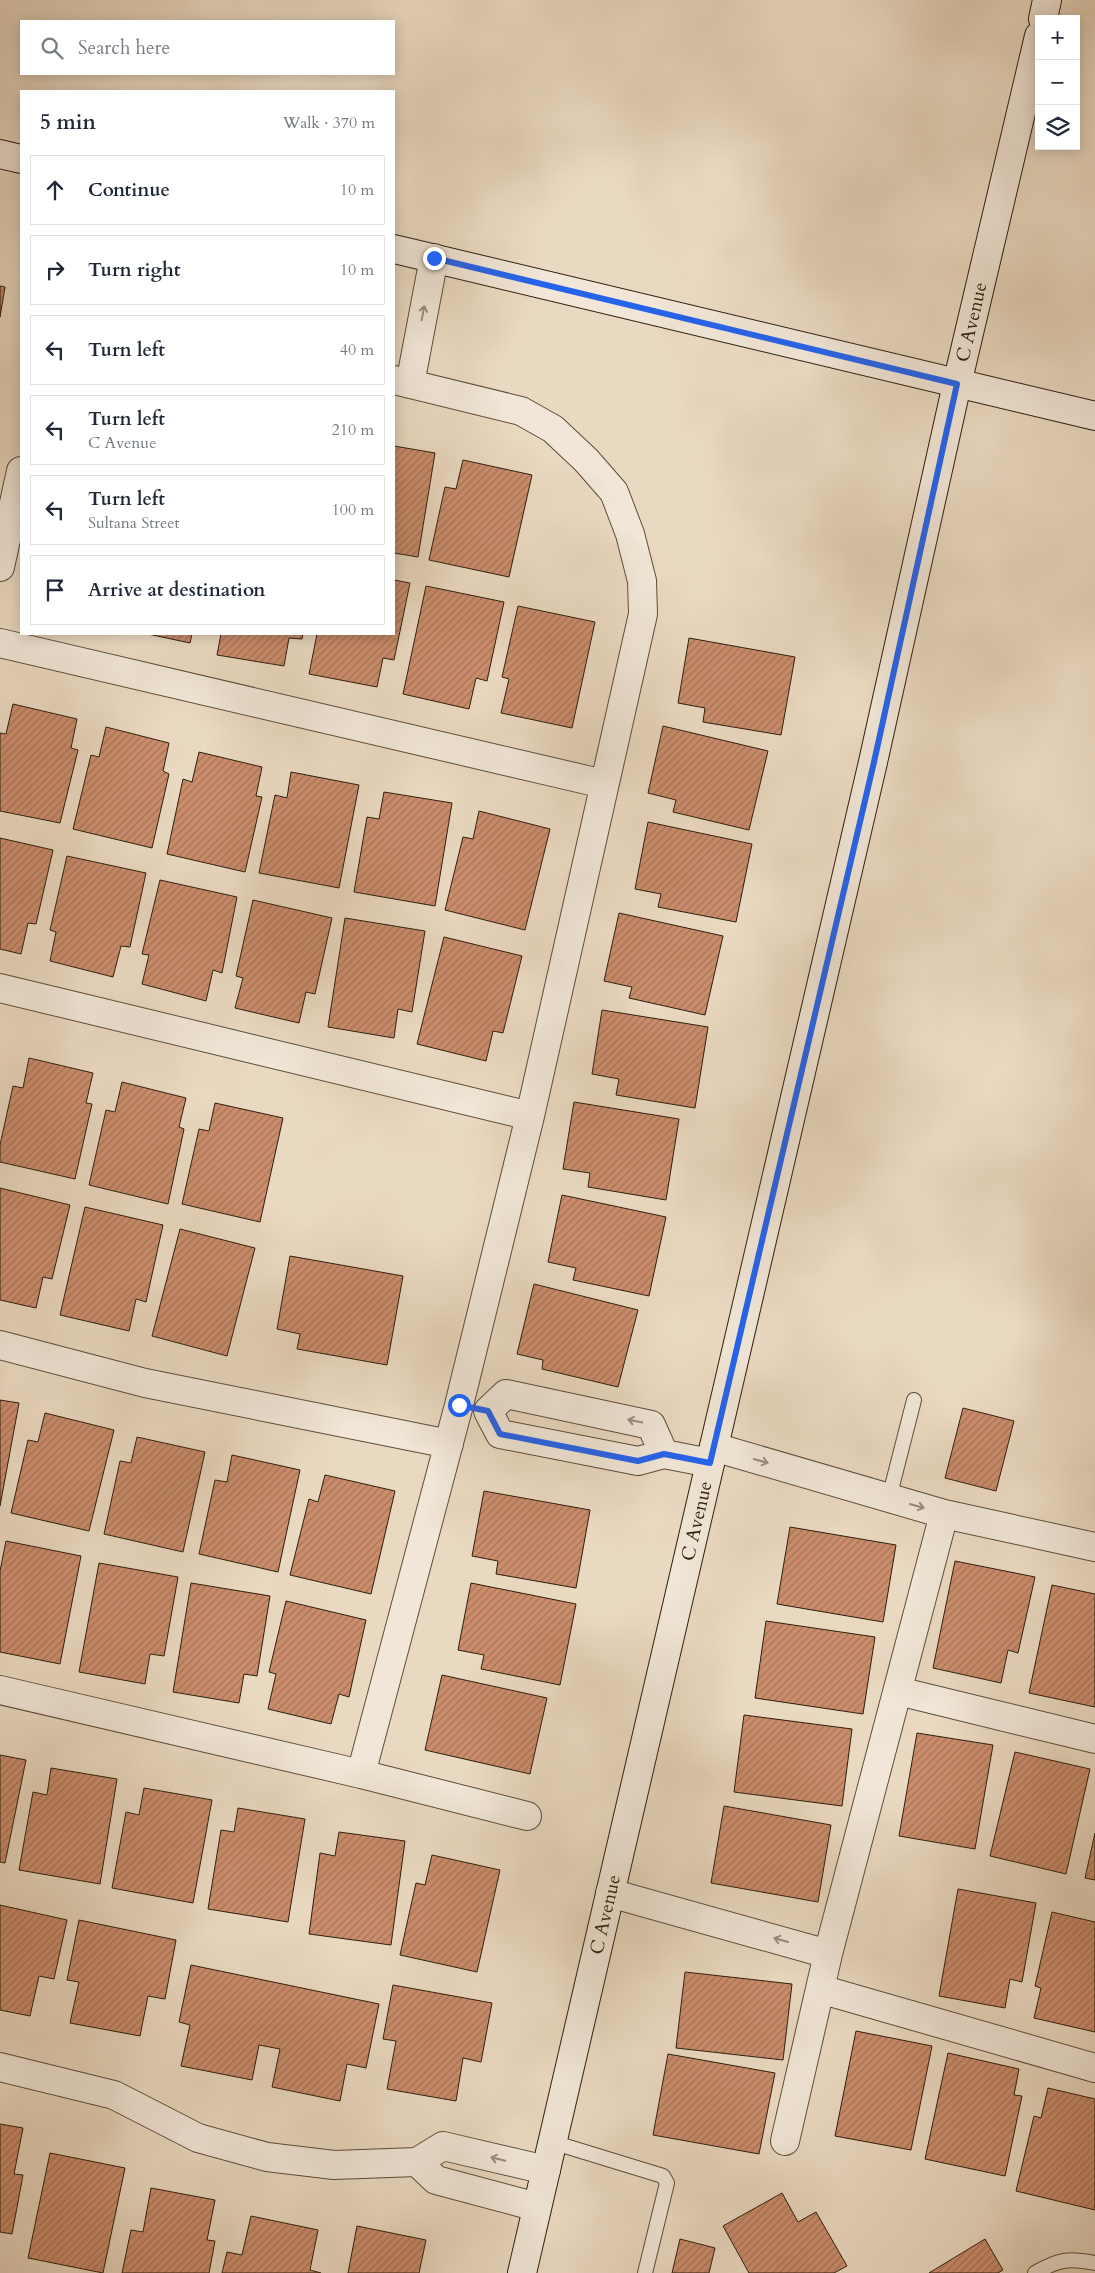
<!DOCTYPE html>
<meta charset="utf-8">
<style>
:root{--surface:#fff;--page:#f2f2f3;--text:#1f2937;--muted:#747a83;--line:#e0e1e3}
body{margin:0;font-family:Cardo,serif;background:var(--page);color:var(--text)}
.controls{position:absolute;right:15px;top:15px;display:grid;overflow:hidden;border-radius:0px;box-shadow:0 2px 12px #0003}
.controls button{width:45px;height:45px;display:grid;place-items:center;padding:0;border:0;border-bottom:1px solid var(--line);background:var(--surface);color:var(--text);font:25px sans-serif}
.stop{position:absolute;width:15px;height:15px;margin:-11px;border:4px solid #2563eb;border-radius:50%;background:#fff}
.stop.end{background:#2563eb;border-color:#fff;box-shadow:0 1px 5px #0008}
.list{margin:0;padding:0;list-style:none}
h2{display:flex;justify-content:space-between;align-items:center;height:65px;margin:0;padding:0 20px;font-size:21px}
h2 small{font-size:16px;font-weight:400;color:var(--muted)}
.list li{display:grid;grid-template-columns:32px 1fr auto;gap:15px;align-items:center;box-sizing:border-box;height:70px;margin:0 10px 10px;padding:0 10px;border:1px solid var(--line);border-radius:0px}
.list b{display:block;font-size:19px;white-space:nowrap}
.list p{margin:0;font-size:16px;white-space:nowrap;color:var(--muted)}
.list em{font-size:16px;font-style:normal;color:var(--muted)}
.icon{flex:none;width:28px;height:28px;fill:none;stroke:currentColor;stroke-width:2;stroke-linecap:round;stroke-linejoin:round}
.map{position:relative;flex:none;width:1095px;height:2273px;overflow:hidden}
.search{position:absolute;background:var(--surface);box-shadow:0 2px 12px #0003;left:20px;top:20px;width:375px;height:55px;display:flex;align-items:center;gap:12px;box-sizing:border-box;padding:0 18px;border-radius:0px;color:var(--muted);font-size:19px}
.panel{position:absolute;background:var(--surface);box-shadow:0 2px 12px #0003;left:20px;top:90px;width:375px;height:545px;border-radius:0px}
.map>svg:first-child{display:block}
.building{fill:url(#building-hatch);stroke:#2d1e0c}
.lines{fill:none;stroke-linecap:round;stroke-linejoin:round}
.lane-casing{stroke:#5c4d39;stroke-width:16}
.street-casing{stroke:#5c4d39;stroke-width:30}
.secondary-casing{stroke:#2d1e0c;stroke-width:30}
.lane{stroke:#f1e6d7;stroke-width:14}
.street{stroke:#f1e6d7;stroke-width:28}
.secondary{stroke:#f1e6d7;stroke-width:28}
.oneway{stroke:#998c7c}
.route{stroke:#2563eb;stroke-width:6}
.labels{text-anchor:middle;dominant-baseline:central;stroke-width:4.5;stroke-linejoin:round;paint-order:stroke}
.street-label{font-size:19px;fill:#2d1e0c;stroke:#f1e6d7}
</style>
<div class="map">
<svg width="1095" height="2273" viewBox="0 0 1095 2273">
<defs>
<pattern id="building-hatch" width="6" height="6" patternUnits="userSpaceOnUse" patternTransform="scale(1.25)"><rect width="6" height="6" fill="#cc8d6d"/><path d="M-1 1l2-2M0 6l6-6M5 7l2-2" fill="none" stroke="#a67358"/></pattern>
</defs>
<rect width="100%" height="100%" fill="#ead9c1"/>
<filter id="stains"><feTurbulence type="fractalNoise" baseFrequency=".004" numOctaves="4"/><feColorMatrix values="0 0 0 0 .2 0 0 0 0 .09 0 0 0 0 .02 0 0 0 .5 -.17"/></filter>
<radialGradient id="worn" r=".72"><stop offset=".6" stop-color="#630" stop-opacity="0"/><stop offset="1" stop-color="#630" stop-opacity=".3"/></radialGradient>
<path class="building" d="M 0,286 L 5,287 L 0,317 Z
M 394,446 L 435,453 L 418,557 L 394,553 Z
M 463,460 L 532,475 L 509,577 L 429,560 L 445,487 L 456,489 Z
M 394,580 L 410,583 L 394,660 L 383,658 L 377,687 L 309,674 L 317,634 L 394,634 Z
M 426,586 L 504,602 L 487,681 L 476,678 L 469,709 L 403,694 Z
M 518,606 L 595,622 L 572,728 L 501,713 L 509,679 L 502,677 Z
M 148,634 L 192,634 L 190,643 Z
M 221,634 L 303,634 L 302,639 L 289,638 L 284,666 L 217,655 Z
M 689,638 L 795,657 L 781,735 L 703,722 L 705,708 L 678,703 Z
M 13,704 L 77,719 L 71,748 L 78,750 L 60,823 L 0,811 L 0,733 L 6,734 Z
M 663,726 L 768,751 L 749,830 L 673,812 L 676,800 L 648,793 Z
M 106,727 L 169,743 L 163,771 L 169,774 L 152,848 L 73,829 L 91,755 L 99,757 Z
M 199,752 L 262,767 L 256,796 L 262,797 L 245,872 L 167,854 L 183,779 L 192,782 Z
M 291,772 L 359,785 L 339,888 L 259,873 L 275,795 L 287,798 Z
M 384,792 L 452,803 L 435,906 L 354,892 L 367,817 L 379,819 Z
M 479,811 L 550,829 L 525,930 L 445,910 L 463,837 L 473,839 Z
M 648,822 L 752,844 L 736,922 L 658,907 L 661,894 L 635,889 Z
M 0,838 L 53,850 L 36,924 L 28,923 L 21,954 L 0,949 Z
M 67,856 L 146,873 L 130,947 L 121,946 L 113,977 L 50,961 L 56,932 L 50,930 Z
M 160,880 L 237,897 L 222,973 L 213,970 L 206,1001 L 142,984 L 149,955 L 142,954 Z
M 253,900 L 332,918 L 315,994 L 306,992 L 299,1023 L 235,1008 L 243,978 L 236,976 Z
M 619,913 L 723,936 L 705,1015 L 629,998 L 632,987 L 604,981 Z
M 345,918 L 425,931 L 412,1012 L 398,1009 L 394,1038 L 328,1027 Z
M 444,937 L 522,956 L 503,1033 L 493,1031 L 486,1061 L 417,1044 Z
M 602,1010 L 708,1027 L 695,1108 L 616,1095 L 619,1079 L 592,1074 Z
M 29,1058 L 93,1073 L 86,1103 L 92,1104 L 75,1179 L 0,1162 L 0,1145 L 13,1086 L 23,1088 Z
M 122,1082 L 186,1098 L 179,1127 L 184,1129 L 168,1204 L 89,1185 L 106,1110 L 115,1112 Z
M 574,1102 L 679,1119 L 666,1200 L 588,1187 L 590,1173 L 563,1169 Z
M 215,1103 L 283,1118 L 260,1222 L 182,1204 L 199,1129 L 209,1131 Z
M 0,1188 L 70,1205 L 52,1279 L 43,1277 L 36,1308 L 0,1300 Z
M 562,1195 L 666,1217 L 649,1296 L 573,1280 L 576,1268 L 548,1262 Z
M 85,1207 L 163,1225 L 146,1302 L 136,1299 L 129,1331 L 60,1315 Z
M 180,1229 L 255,1248 L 227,1356 L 152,1336 Z
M 290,1256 L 403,1276 L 387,1365 L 297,1349 L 300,1334 L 277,1329 Z
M 534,1284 L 638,1310 L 618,1387 L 542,1369 L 543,1360 L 517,1354 Z
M 0,1400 L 19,1403 L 0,1506 Z
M 963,1408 L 1014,1421 L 996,1491 L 945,1478 Z
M 45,1413 L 114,1430 L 89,1531 L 11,1513 L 28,1440 L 38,1442 Z
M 137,1437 L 205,1452 L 183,1552 L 104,1534 L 120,1461 L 131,1463 Z
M 232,1455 L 300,1470 L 278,1572 L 199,1554 L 215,1480 L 227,1482 Z
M 325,1475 L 395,1491 L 371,1594 L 290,1575 L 309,1499 L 318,1502 Z
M 484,1491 L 590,1510 L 576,1588 L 496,1574 L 498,1561 L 472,1556 Z
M 790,1527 L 896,1545 L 883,1622 L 777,1604 Z
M 6,1541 L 81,1556 L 60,1664 L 0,1652 L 0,1571 Z
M 955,1561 L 1035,1577 L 1018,1653 L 1008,1650 L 1001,1683 L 933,1668 Z
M 99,1563 L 178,1577 L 164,1656 L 150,1654 L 145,1684 L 79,1672 Z
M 191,1583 L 270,1596 L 257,1676 L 244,1674 L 239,1703 L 173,1692 Z
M 471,1583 L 576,1604 L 560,1685 L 481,1669 L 484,1655 L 458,1650 Z
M 1052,1585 L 1095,1594 L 1095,1707 L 1029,1693 Z
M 286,1601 L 366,1620 L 349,1697 L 339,1694 L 331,1724 L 268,1709 L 276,1674 L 269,1672 Z
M 766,1621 L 875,1637 L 863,1714 L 755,1698 Z
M 442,1675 L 547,1698 L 530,1774 L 425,1750 Z
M 744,1715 L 852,1729 L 842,1806 L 734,1792 Z
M 917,1733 L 993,1745 L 975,1849 L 899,1836 Z
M 1015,1752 L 1090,1769 L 1066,1874 L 990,1856 Z
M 0,1755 L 26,1760 L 5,1863 L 0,1862 Z
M 51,1768 L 117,1779 L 100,1884 L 19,1870 L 33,1792 L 47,1795 Z
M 144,1788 L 212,1800 L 193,1903 L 112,1888 L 126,1812 L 139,1815 Z
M 724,1806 L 831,1825 L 818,1902 L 711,1883 Z
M 238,1808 L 305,1819 L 288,1922 L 208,1909 L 221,1830 L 234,1832 Z
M 339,1832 L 405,1841 L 391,1945 L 309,1934 L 320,1853 L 335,1856 Z
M 1095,1833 L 1095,1880 L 1085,1878 Z
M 432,1855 L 500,1870 L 477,1972 L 400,1955 L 416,1883 L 425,1885 Z
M 958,1889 L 1036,1903 L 1022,1982 L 1010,1979 L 1005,2008 L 939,1996 Z
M 0,1905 L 67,1920 L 54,1979 L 39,1976 L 30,2016 L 0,2010 Z
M 1052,1912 L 1095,1922 L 1095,2032 L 1034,2018 L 1041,1988 L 1035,1986 Z
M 79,1920 L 176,1940 L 165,1999 L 148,1996 L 140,2036 L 70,2023 L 79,1982 L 67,1980 Z
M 191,1965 L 379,2004 L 366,2068 L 347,2064 L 340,2101 L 272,2087 L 280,2049 L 259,2045 L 252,2080 L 181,2066 L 190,2025 L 179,2022 Z
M 685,1972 L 792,1984 L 783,2060 L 676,2048 Z
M 393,1985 L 492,2003 L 481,2062 L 463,2058 L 456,2101 L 387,2089 L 396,2041 L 383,2039 Z
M 856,2031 L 932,2046 L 911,2150 L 835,2136 Z
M 948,2053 L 1019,2069 L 1014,2095 L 1022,2096 L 1005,2176 L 925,2159 Z
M 668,2054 L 775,2073 L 759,2154 L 653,2135 Z
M 1048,2088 L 1095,2099 L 1095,2210 L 1016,2191 L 1034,2116 L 1041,2118 Z
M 0,2124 L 23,2128 L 14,2174 L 23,2175 L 12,2234 L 0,2232 Z
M 50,2153 L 125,2168 L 103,2273 L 28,2258 Z
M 151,2188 L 215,2200 L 207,2240 L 215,2241 L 209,2273 L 122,2273 L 131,2230 L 143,2232 Z
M 782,2193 L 798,2222 L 816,2212 L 847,2266 L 834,2273 L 749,2273 L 723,2226 Z
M 251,2216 L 318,2230 L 310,2270 L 321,2273 L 222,2273 L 227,2252 L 242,2255 Z
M 357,2226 L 426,2240 L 419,2273 L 348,2273 Z
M 680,2239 L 715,2248 L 709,2273 L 672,2273 Z
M 985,2239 L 1003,2270 L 998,2273 L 929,2273 Z"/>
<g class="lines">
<g class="lane-casing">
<path id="lane" d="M 889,1498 L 914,1400
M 552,2142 L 663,2176 L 667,2183 L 645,2273
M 1035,2273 C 1059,2259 1069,2258 1095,2263"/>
</g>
<g class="street-casing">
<path id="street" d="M 410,384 L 434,258
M 0,567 L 21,471
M 0,643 L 604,784
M 0,988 L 530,1116
M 0,1345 L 145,1383 L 449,1444
M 714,1447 L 944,1514 L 1095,1547
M 664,1454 L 651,1425 L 506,1394 L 488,1411 L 500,1434 L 638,1461 L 664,1454 L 710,1463
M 0,1690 L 361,1774 L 459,1405 L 530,1116 L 643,614 L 642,581 L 630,534 L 614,492 L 586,460 L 553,429 L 521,411 L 394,380
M 898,1691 L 1095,1739
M 361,1774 L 527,1816
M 610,1893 L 828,1954
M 820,1989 L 1095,2068
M 0,2067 L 114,2095 L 198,2138 L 267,2157 L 334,2165 L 417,2162
M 785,2141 L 828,1954 L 944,1514
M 537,2207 L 436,2180 L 417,2162 L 443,2146 L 546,2170"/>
</g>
<g class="secondary-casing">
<g id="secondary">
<path d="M 1043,19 L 1047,0"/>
<path d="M 0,154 L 21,159"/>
<path d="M 394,249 L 1095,416"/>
<path id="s1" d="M 522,2273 L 873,762 L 957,384 L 1039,36"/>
</g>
</g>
<use href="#lane" class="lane"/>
<use href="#street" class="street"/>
<use href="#secondary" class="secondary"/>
</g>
<defs><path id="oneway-shaft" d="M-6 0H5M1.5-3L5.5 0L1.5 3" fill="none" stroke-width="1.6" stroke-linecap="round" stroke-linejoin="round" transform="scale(1.25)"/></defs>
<g class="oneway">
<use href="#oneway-shaft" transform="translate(423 313) rotate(-79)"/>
<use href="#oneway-shaft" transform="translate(635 1421) rotate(-168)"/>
<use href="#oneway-shaft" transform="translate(761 1461) rotate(16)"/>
<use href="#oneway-shaft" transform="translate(917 1506) rotate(16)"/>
<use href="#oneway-shaft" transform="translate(781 1940) rotate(-164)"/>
<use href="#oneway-shaft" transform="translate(498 2159) rotate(-167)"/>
</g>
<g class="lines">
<path class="route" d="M 434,258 L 957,384 L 874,762 L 710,1463 L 664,1454 L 638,1461 L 500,1434 L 488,1411 L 459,1405"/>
</g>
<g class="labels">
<g class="street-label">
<text stroke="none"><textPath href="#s1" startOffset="2002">C Avenue</textPath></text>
<text stroke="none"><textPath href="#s1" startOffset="772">C Avenue</textPath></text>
<text stroke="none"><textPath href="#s1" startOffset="368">C Avenue</textPath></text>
</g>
</g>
<rect width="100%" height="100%" filter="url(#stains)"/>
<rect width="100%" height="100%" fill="url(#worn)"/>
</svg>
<div class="controls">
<button>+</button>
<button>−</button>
<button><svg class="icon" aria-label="layers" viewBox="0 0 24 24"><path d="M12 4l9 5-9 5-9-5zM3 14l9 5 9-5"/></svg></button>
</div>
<div class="stop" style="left:459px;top:1405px"></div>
<div class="stop end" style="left:434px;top:258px"></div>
<div class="search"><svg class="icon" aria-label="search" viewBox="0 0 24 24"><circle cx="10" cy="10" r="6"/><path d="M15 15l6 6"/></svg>Search here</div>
<section class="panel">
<h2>5 min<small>Walk · 370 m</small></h2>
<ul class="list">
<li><svg class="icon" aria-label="ahead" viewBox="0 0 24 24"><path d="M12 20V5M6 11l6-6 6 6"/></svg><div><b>Continue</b></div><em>10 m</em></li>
<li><svg class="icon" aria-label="right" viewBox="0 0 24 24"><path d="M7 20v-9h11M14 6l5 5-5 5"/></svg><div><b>Turn right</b></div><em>10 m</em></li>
<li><svg class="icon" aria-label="left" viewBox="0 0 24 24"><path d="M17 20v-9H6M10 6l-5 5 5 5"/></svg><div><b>Turn left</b></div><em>40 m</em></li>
<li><svg class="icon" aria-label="left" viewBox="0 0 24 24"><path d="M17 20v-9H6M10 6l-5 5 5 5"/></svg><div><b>Turn left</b><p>C Avenue</p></div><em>210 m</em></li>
<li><svg class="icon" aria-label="left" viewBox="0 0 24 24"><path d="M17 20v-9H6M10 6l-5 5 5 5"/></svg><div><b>Turn left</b><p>Sultana Street</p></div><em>100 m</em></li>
<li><svg class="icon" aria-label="arrive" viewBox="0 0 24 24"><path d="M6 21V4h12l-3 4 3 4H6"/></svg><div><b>Arrive at destination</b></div></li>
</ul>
</section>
</div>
